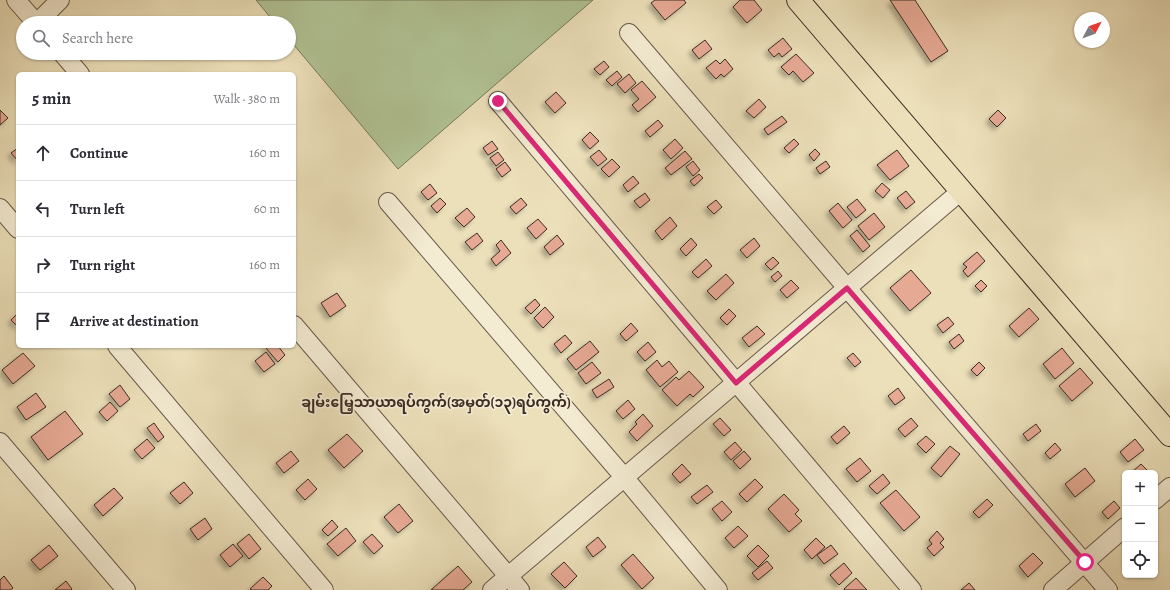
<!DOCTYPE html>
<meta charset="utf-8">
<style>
:root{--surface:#fff;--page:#f7f7f7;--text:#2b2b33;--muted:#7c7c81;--line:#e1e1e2}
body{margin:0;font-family:Alegreya,"Noto Sans Myanmar",serif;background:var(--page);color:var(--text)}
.controls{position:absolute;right:12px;bottom:12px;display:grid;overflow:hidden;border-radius:6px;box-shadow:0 1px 3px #0004}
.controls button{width:36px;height:36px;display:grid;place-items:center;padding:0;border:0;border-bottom:1px solid var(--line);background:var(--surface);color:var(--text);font:20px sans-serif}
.compass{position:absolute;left:1074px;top:12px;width:36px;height:36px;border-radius:50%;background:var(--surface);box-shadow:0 1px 3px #0004;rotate:49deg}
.stop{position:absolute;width:12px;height:12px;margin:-9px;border:3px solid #db2777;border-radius:50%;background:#fff}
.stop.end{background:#db2777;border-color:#fff;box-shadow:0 1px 4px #0008}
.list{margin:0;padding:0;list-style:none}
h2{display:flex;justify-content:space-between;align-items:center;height:52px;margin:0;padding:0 16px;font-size:17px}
h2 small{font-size:13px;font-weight:400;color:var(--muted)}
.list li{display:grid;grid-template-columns:26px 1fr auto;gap:12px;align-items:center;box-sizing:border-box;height:56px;padding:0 16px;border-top:1px solid var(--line)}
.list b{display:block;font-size:15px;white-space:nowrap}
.list em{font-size:13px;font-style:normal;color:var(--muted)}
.icon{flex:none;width:22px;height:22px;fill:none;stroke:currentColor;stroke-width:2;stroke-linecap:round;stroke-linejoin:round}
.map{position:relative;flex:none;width:1170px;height:590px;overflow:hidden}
.search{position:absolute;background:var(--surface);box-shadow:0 1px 3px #0004;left:16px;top:16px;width:280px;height:44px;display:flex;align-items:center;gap:10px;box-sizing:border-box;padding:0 14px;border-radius:22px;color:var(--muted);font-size:15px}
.panel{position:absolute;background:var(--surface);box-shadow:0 1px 3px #0004;left:16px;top:72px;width:280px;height:276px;border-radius:6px}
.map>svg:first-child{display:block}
.green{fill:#b1c395;stroke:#76785c}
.building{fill:#e6a994;stroke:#3c2c24;filter:url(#shadow)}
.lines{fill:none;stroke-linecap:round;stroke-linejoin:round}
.minor-casing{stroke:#68594a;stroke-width:20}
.major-casing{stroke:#3c2c24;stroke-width:24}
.minor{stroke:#f3ebd2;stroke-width:18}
.major{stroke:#ece0ba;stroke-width:22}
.route{stroke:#db2777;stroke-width:5}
.labels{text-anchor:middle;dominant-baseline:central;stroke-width:3.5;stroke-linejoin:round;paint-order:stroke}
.quarter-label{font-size:14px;font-weight:bold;fill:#3c2c24;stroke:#f3ebd2}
</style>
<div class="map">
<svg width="1170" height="590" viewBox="0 0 1170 590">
<defs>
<filter id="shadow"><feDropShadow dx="-3.5" dy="3.5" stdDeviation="2" flood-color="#0004"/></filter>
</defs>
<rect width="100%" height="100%" fill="#ece0ba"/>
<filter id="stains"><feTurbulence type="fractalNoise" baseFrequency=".005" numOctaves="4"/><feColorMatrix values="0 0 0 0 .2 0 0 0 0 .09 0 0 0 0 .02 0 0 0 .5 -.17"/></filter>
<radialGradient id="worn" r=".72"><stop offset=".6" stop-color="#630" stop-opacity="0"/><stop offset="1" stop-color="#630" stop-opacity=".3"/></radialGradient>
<path class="green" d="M 256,0 L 593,0 L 398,169 L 289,39 L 289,23 L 275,23 Z"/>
<path class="building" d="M 655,0 L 684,0 L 686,3 L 665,20 L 651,3 Z
M 740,0 L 754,0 L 762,10 L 747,23 L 733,7 Z
M 890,0 L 915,0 L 948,51 L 931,62 Z
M 783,38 L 792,49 L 782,57 L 779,53 L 774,57 L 768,50 Z
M 705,40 L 712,49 L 699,59 L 692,50 Z
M 796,54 L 814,73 L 803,82 L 793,71 L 789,75 L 781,67 Z
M 725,59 L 733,69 L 724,77 L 721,74 L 716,79 L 706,68 L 716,60 L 720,64 Z
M 604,61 L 609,67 L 600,75 L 594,69 Z
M 617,71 L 622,77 L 612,86 L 606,80 Z
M 629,74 L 636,83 L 625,93 L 617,84 Z
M 642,81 L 656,97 L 638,112 L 632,105 L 639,99 L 631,90 Z
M 556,92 L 566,103 L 555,113 L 545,102 Z
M 759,99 L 766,107 L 754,118 L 746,111 Z
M 0,110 L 8,118 L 0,125 Z
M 998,110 L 1006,118 L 997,127 L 989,119 Z
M 782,116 L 787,122 L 768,135 L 764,129 Z
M 658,120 L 663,126 L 650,137 L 645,131 Z
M 590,132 L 599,141 L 590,149 L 582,140 Z
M 675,139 L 683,148 L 671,159 L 663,150 Z
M 794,139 L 799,144 L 789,153 L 784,148 Z
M 492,141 L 498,149 L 488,155 L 483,148 Z
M 18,148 L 18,161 L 11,153 Z
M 815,149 L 820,154 L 814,161 L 809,155 Z
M 599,150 L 607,159 L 598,166 L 590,157 Z
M 897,150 L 909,166 L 890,180 L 877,165 Z
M 685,151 L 692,159 L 671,175 L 665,168 Z
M 498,152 L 504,160 L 496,166 L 490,158 Z
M 612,159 L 620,167 L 609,177 L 601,169 Z
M 693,161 L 700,170 L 693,176 L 686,167 Z
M 826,161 L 830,167 L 820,174 L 816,168 Z
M 505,162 L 511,170 L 502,177 L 496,169 Z
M 699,174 L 703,178 L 694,186 L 690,181 Z
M 633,176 L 639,183 L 628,192 L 623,185 Z
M 882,183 L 890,190 L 883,198 L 875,191 Z
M 430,184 L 437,193 L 428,200 L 421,192 Z
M 906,191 L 915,202 L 906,209 L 897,198 Z
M 645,193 L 650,200 L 640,208 L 634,201 Z
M 440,198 L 446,204 L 437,213 L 431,206 Z
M 521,198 L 527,205 L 516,214 L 510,207 Z
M 857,199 L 866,210 L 856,218 L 847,207 Z
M 716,200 L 722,207 L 714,214 L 707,207 Z
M 838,203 L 852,220 L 843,228 L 829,211 Z
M 467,208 L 475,217 L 464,227 L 455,218 Z
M 874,213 L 885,227 L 869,240 L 858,226 Z
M 670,217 L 677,226 L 662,240 L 655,231 Z
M 538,219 L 547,229 L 536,239 L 527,228 Z
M 857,230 L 870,246 L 863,252 L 850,236 Z
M 477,233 L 483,241 L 472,250 L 465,242 Z
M 557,235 L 564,244 L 550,255 L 544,247 Z
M 691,238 L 697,245 L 686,256 L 680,249 Z
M 754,238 L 760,246 L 747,258 L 740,250 Z
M 501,240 L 511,253 L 496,266 L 491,259 L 500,251 L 496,245 Z
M 977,252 L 985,261 L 968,277 L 963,271 L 967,267 L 963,264 Z
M 773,257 L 779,263 L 771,270 L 765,264 Z
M 706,259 L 712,266 L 698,278 L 692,272 Z
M 911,270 L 931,293 L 910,311 L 890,288 Z
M 778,271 L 782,276 L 775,282 L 771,277 Z
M 726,274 L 734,283 L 716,300 L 707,291 Z
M 791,280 L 799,288 L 787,298 L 780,290 Z
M 981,280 L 987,286 L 981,292 L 975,286 Z
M 337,293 L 346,306 L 330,317 L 321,303 Z
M 535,299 L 540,305 L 531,314 L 525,308 Z
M 545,307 L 554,317 L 543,328 L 534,318 Z
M 1029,308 L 1039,319 L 1019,337 L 1009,326 Z
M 729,309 L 736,316 L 727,325 L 720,318 Z
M 18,313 L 18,327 L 11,320 Z
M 948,317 L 954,324 L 943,333 L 937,325 Z
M 631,323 L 638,331 L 626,341 L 620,334 Z
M 757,326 L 765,334 L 749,347 L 742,338 Z
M 959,334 L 964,341 L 954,349 L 949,342 Z
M 565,335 L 572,343 L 561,353 L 554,344 Z
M 590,341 L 599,352 L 576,370 L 567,359 Z
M 648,342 L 656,352 L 645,361 L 637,352 Z
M 266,346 L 278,346 L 285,355 L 278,362 L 265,347 Z
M 1062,348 L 1074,363 L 1055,379 L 1043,364 Z
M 266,352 L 275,364 L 264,372 L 255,361 Z
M 23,353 L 35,366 L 13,384 L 2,370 Z
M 853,353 L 861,362 L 855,367 L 847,358 Z
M 657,360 L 662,367 L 669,361 L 678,372 L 660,387 L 646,370 Z
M 592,362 L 601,373 L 586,384 L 578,373 Z
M 979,362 L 985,368 L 977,376 L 971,370 Z
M 1080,368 L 1093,383 L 1072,401 L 1059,386 Z
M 689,371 L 704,387 L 693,397 L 690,394 L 677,406 L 662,390 L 676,377 L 679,380 Z
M 609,379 L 614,387 L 597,398 L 592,390 Z
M 120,385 L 130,399 L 120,407 L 109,394 Z
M 898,388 L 905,398 L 895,405 L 888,396 Z
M 36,393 L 46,407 L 26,420 L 17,407 Z
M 628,400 L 635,409 L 623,419 L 616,411 Z
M 110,402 L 118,411 L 107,421 L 99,412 Z
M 65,411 L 83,434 L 48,460 L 31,437 Z
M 643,414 L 653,426 L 637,441 L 629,432 L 637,424 L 635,422 Z
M 720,418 L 731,430 L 724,436 L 713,424 Z
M 911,418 L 918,426 L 905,437 L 898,429 Z
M 154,423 L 164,437 L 158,442 L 147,428 Z
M 1036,424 L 1041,431 L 1028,441 L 1023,434 Z
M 844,426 L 850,433 L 837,444 L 831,437 Z
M 347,434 L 363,451 L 344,468 L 328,450 Z
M 926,436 L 935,444 L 926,453 L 917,444 Z
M 147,439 L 155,448 L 142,459 L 134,450 Z
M 1135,439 L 1144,450 L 1128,462 L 1120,452 Z
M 735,442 L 742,450 L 731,460 L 724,452 Z
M 1055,443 L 1061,450 L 1050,459 L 1045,453 Z
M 950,446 L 960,454 L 941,477 L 931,468 Z
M 291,451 L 299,461 L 284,473 L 276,463 Z
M 744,451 L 751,459 L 740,469 L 733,461 Z
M 860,458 L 871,471 L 857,482 L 846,469 Z
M 682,464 L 691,474 L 680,483 L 672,474 Z
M 1141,464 L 1150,473 L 1131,473 Z
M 1085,468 L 1095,481 L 1075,497 L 1065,484 Z
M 883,474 L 890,483 L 877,494 L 869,486 Z
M 308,479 L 317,489 L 305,500 L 296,490 Z
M 755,479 L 763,487 L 747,502 L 739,494 Z
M 184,482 L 193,493 L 180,504 L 170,493 Z
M 707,485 L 713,492 L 697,504 L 691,497 Z
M 114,488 L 123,498 L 103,516 L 94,505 Z
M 896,490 L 920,517 L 904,531 L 880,503 Z
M 784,494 L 799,510 L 795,514 L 802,521 L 789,532 L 768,509 Z
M 987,499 L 993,505 L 979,518 L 973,512 Z
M 722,501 L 732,512 L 722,521 L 712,509 Z
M 1114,501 L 1120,508 L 1108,519 L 1102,512 Z
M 399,504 L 413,521 L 398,533 L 384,517 Z
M 205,518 L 212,529 L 198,540 L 190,529 Z
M 332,520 L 338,527 L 328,536 L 322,530 Z
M 738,526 L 748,536 L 734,548 L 725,538 Z
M 346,528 L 356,541 L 338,556 L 327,544 Z
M 937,531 L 944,539 L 940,543 L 944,547 L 934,556 L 927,548 L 932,544 L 929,540 Z
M 249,534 L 261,549 L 249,559 L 237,544 Z
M 372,534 L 383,546 L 374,554 L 363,542 Z
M 598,537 L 606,547 L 593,557 L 586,547 Z
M 816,538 L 825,547 L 812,559 L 804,550 Z
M 233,544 L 243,556 L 230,567 L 220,555 Z
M 49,545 L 58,556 L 40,570 L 31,560 Z
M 758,545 L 769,556 L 758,567 L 747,556 Z
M 831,545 L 838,554 L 824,564 L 817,555 Z
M 1033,553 L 1043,563 L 1028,577 L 1019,566 Z
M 633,554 L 654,578 L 642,589 L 621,565 Z
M 767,561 L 773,568 L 758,580 L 752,573 Z
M 564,562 L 577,576 L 565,588 L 551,574 Z
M 844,563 L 852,573 L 839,585 L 830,575 Z
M 458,566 L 472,582 L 463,590 L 431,590 Z
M 4,576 L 13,588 L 10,590 L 0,590 L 0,580 Z
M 263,577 L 272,586 L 268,590 L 252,590 L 250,589 Z
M 856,578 L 867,590 L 845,590 L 844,589 Z
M 66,581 L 72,589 L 71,590 L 55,590 Z
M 969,583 L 975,590 L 961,590 Z"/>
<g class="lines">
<g class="minor-casing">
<path id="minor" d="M 16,0 L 36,23
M 37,23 L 60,0
M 629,33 L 847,288 L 1108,590
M 62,53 L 80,74
M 498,101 L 912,590
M 388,202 L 624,477 L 718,590
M 0,208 L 18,229
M 294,325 L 520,590
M 117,346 L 324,590
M 0,442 L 126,590
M 1155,500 L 1170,487
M 492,590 L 961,191
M 1053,590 L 1125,527"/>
</g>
<g class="major-casing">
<path id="major" d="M 798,0 L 1170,435"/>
</g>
<use href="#minor" class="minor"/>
<use href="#major" class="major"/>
</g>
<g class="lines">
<path class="route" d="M 498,101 L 736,383 L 847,288 L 1085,562"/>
</g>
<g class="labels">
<g class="quarter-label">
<text x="436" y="402">ချမ်းမြေ့သာယာရပ်ကွက်(အမှတ်(၁၃)ရပ်ကွက်)</text>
</g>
</g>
<rect width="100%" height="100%" filter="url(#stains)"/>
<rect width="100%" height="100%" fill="url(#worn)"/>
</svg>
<div class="controls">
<button>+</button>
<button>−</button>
<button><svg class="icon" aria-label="locate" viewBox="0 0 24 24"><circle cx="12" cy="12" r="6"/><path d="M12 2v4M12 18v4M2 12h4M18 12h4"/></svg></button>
</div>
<svg class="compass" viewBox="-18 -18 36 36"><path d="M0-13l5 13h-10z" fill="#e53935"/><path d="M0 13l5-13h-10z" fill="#7c7c81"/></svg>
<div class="stop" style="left:1085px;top:562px"></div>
<div class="stop end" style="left:498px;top:101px"></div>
<div class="search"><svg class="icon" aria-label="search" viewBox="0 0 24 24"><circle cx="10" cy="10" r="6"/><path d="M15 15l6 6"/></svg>Search here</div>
<section class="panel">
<h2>5 min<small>Walk · 380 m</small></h2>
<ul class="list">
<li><svg class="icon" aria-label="ahead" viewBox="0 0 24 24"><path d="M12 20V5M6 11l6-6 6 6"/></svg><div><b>Continue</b></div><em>160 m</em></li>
<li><svg class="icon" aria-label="left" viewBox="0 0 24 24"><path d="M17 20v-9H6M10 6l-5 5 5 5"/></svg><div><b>Turn left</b></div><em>60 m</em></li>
<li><svg class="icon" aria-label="right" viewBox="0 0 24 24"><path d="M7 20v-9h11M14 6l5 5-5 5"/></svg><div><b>Turn right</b></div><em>160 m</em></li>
<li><svg class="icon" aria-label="arrive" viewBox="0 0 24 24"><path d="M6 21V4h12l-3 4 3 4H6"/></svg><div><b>Arrive at destination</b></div></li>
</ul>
</section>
</div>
